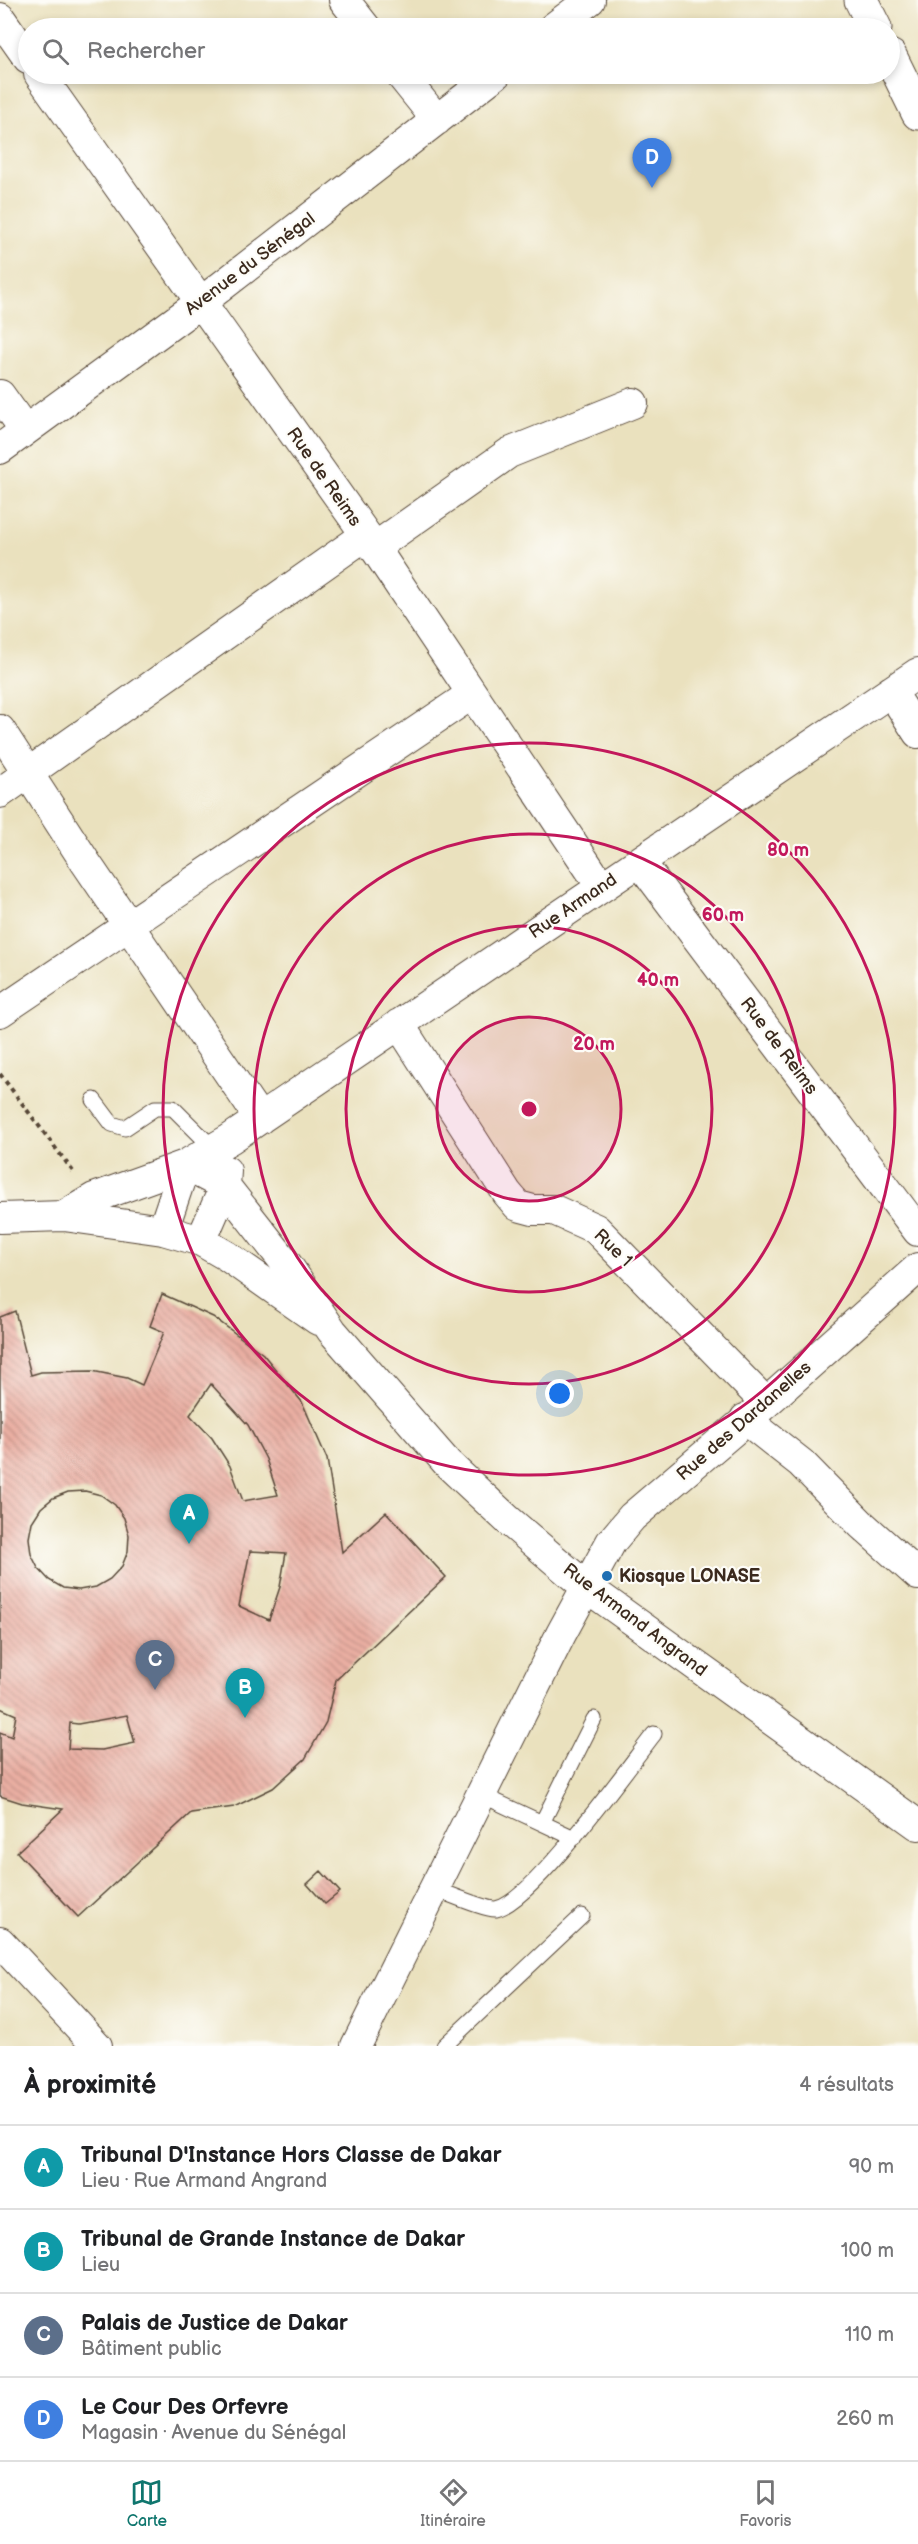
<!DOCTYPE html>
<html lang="fr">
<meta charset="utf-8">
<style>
:root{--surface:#fff;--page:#f2f2f2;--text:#202124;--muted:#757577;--line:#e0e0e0;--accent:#0f766e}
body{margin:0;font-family:"Balsamiq Sans",sans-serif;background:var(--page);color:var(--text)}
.you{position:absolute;left:560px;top:1394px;width:21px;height:21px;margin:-15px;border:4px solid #fff;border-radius:50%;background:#1a73e8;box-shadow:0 0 0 9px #1a73e833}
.badge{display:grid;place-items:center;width:39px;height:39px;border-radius:50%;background:var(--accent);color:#fff;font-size:20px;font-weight:700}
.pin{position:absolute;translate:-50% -50px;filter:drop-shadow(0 2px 3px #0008)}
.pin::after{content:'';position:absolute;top:32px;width:21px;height:18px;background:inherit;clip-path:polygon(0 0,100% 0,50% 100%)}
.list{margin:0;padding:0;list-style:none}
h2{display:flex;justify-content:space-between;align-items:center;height:78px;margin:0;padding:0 24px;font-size:26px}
h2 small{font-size:20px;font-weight:400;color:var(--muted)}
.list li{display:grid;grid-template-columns:39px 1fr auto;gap:18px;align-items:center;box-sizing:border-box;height:84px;padding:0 24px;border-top:2px solid var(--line)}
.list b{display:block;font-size:22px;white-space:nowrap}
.list p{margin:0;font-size:20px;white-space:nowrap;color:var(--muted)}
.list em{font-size:20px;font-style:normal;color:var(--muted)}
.icon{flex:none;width:33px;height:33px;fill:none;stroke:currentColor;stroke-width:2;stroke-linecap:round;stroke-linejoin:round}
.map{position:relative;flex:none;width:918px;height:2046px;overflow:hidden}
.search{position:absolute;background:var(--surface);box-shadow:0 3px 9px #0003;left:18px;right:18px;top:18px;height:66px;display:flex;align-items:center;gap:15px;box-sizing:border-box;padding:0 21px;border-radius:33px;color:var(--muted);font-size:22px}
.sheet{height:414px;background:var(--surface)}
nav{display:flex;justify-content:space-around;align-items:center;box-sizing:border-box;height:84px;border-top:2px solid var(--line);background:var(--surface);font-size:16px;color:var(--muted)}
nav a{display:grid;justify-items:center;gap:3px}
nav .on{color:var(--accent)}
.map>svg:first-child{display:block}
.building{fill:url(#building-back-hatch);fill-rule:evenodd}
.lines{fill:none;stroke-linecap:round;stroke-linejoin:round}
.lane-casing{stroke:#554536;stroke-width:17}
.street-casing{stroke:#554536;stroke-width:32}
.primary-casing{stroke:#554536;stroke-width:35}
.path{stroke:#554536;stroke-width:4;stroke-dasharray:4.5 4.5;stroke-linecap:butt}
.lane{stroke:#fff;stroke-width:15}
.street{stroke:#fff;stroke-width:30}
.primary{stroke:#fff;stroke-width:33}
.ring{fill:none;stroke:#c2185b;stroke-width:3}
.poi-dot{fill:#1f6fb2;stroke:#fdfcf7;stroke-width:2}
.labels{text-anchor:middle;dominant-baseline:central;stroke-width:4.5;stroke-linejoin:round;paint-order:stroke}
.street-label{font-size:18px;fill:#3b2a1e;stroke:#fdfcf7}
.poi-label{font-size:18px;font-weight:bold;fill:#3b2a1e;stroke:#fdfcf7;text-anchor:start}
.centre{fill:#c2185b;stroke:#fdfcf7;stroke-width:3}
.ring-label{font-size:18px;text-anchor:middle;font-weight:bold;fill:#c2185b;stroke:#fdfcf7;stroke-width:4.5;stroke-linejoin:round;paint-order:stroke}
</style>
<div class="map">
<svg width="918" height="2046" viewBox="0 0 918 2046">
<defs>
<pattern id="building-back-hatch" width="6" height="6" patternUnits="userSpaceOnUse" patternTransform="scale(1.5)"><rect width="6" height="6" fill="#eaafa3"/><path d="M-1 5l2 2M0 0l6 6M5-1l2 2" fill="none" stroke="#bf8f84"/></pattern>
</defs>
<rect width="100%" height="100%" fill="#fdfcf7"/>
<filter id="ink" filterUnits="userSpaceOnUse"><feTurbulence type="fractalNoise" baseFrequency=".0167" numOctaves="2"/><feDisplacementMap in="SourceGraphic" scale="12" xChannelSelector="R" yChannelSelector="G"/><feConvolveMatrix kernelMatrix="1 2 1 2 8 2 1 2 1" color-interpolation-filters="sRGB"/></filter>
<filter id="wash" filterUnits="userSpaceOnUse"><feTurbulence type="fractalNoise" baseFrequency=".008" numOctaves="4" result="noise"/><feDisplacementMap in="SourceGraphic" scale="24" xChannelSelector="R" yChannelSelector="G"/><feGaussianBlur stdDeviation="1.35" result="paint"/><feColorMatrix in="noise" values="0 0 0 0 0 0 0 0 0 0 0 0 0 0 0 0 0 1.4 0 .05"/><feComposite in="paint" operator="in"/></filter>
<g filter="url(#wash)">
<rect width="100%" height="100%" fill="#eae1be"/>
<g id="blocks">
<path class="building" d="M 162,1294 L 213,1317 L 263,1354 L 302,1402 L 327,1459 L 342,1552 L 386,1512 L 446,1577 L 336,1680 L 326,1722 L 305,1759 L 273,1788 L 234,1807 L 191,1813 L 78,1917 L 17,1852 L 63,1809 L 22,1803 L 0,1796 L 0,1732 L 12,1737 L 16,1715 L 0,1708 L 0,1317 L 15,1311 L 31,1375 L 41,1372 L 92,1371 L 127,1378 L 142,1385 L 164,1332 L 150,1326 ZM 211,1384 L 248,1425 L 266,1459 L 278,1495 L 243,1501 L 230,1466 L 212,1438 L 190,1415 ZM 85,1491 L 101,1495 L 115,1505 L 124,1518 L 129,1535 L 128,1551 L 122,1566 L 110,1579 L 96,1587 L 79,1590 L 63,1588 L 49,1580 L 38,1568 L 31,1554 L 29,1538 L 32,1522 L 41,1508 L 53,1498 L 68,1492 ZM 250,1551 L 286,1553 L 280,1587 L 269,1620 L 239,1606 ZM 127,1715 L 135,1743 L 102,1750 L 68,1749 L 70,1723 L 78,1724 Z
M 321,1871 L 340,1892 L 325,1904 L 307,1884 Z"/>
</g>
</g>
<g filter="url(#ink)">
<use href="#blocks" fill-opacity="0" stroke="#554536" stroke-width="1.5"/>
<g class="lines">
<g class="lane-casing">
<path id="lane" d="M 94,1100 L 112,1124 L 125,1128 L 155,1108 L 173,1108 L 213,1148
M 482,1795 L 574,1838
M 542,1823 L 594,1719
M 435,1889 C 447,1893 486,1910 496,1909 C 531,1903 628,1767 654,1734
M 444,2046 L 582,1916"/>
</g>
<g class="street-casing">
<path id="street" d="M 344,0 L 366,28
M 0,18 L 28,58
M 553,28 L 590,0
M 39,74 L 366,535 L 601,886
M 400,74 L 437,120
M 0,395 L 25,430
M 0,449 L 200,303 L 496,74
M 374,548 L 509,453 L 633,403
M 891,691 L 918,733
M 0,730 L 86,863 L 260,1119
M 0,793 L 366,535
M 640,862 L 918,1231
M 0,1012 L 472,694
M 399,1024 L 507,1193 L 518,1206 L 533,1210 L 554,1210 L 596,1229 L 766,1403
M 185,1165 L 225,1186 L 288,1266 L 332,1331 L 448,1464 L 508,1520 L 585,1586 L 918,1825
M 64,1216 L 94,1198 L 185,1165 L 230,1139 L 918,673
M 0,1218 L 64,1216 L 163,1230 L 201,1241 L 227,1256 L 318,1320
M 163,1230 L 185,1165
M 201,1241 L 225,1186 L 226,1171
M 745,1419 L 801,1463 L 861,1524 L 918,1575
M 0,1942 L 97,2046
M 356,2046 L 561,1634 L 611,1542 L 632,1517 L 766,1403 L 918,1268"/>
</g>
<g class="primary-casing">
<path id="primary" d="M 861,0 L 875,28
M 890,56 L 918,113"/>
</g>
<path class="path" d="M 0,1074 L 75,1174"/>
<use href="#lane" class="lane"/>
<use href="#street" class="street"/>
<use href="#primary" class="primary"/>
</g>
</g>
<circle cx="529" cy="1109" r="92" fill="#c2185b" fill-opacity=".12"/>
<g class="ring">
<circle cx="529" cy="1109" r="92"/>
<circle cx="529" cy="1109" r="183"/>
<circle cx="529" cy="1109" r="275"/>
<circle cx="529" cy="1109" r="366"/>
</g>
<circle class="poi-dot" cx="607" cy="1576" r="6"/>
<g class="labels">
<g class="street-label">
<text transform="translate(250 264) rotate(-37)">Avenue du Sénégal</text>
<text transform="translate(324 477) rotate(55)">Rue de Reims</text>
<text transform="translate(573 906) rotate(-34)">Rue Armand</text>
<text transform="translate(779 1046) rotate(53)">Rue de Reims</text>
<text transform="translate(613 1248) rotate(44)">Rue 1</text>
<text transform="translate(744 1421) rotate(-41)">Rue des Dardanelles</text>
<text transform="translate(635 1620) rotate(37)">Rue Armand Angrand</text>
</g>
<g class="poi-label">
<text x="619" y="1576">Kiosque LONASE</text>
</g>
</g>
<circle cx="529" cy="1109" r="9" class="centre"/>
<g class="ring-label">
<text x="788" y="856">80 m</text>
<text x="723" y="921">60 m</text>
<text x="658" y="986">40 m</text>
<text x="594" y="1050">20 m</text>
</g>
</svg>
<div class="you"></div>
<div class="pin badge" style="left:189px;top:1544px;background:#0f9aa8">A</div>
<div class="pin badge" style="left:245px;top:1718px;background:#0f9aa8">B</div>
<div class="pin badge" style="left:155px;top:1690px;background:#5c6f8a">C</div>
<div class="pin badge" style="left:652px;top:188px;background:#3f7fe0">D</div>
<div class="search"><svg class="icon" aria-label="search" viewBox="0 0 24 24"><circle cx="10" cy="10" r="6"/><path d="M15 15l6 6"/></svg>Rechercher</div>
</div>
<section class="sheet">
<h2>À proximité<small>4 résultats</small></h2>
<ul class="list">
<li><span class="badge" style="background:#0f9aa8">A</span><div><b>Tribunal D'Instance Hors Classe de Dakar</b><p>Lieu · Rue Armand Angrand</p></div><em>90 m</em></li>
<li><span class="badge" style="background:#0f9aa8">B</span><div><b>Tribunal de Grande Instance de Dakar</b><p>Lieu</p></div><em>100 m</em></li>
<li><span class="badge" style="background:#5c6f8a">C</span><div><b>Palais de Justice de Dakar</b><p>Bâtiment public</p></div><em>110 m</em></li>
<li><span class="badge" style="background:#3f7fe0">D</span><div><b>Le Cour Des Orfevre</b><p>Magasin · Avenue du Sénégal</p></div><em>260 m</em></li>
</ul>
</section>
<nav>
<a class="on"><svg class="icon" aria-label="map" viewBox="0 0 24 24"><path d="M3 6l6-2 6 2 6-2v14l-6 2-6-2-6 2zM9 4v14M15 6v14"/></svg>Carte</a>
<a><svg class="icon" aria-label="directions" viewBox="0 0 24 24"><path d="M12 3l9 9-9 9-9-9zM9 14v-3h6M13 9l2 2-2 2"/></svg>Itinéraire</a>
<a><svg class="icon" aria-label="saved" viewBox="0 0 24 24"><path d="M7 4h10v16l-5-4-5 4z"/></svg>Favoris</a>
</nav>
